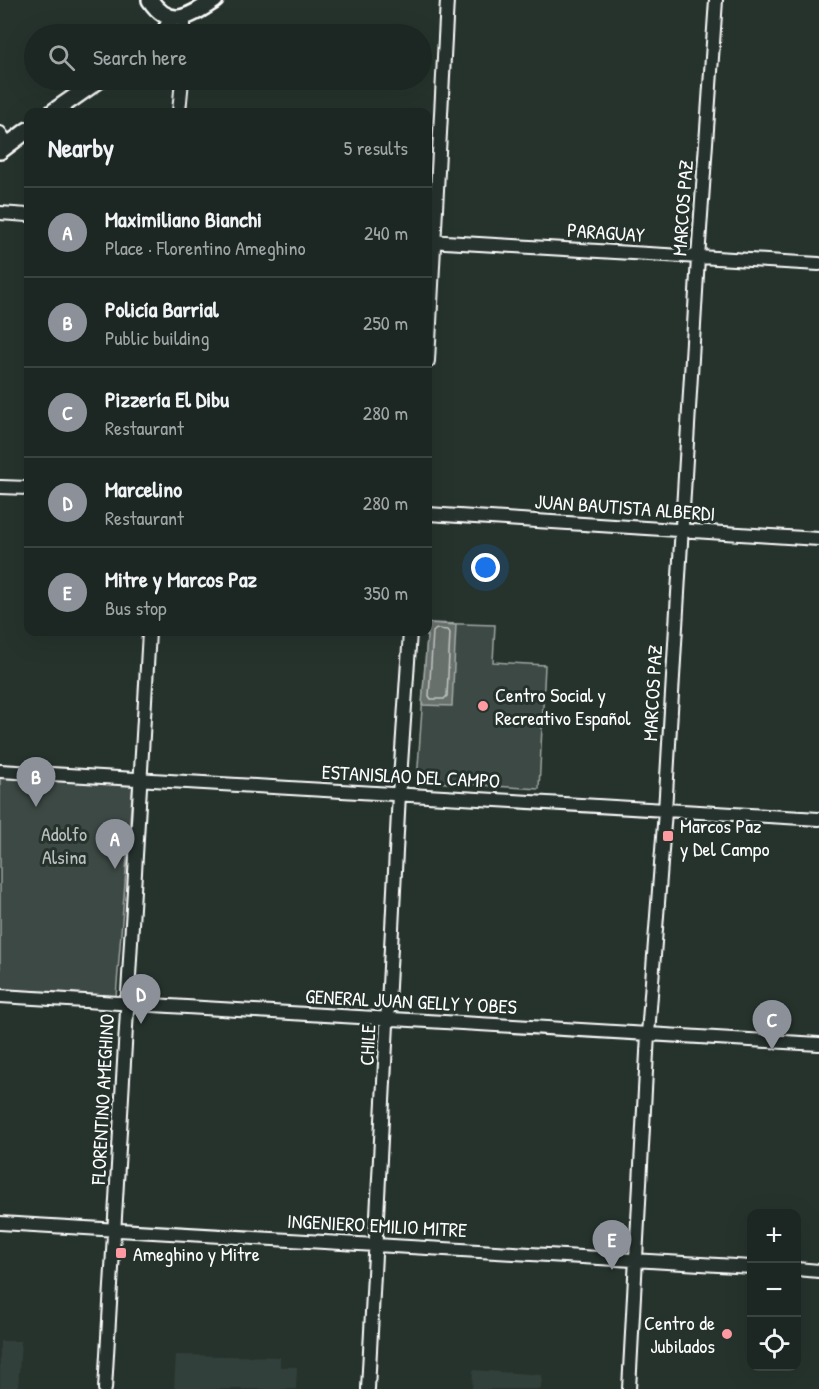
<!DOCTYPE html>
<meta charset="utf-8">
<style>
:root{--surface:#1c2622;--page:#252e2a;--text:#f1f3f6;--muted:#a0a5a5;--line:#3a4340;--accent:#8c9099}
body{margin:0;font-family:"Patrick Hand",sans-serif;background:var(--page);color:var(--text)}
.controls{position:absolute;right:18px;bottom:18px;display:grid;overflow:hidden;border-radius:12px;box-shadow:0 6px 24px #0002}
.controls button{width:54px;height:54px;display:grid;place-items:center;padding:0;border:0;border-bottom:2px solid var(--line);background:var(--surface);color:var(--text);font:30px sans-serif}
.you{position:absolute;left:486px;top:568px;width:21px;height:21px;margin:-15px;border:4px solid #fff;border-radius:50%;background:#1a73e8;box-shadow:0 0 0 9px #1a73e833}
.badge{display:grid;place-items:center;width:39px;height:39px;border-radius:50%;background:var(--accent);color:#fff;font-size:20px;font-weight:700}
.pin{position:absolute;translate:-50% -50px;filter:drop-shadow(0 2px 3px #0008)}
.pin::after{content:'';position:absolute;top:32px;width:21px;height:18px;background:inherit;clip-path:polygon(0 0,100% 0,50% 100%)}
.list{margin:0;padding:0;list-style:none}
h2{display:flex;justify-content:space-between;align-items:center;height:78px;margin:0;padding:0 24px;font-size:26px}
h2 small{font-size:20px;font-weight:400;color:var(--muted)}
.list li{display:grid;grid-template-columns:39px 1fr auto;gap:18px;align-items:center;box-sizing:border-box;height:90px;padding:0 24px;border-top:2px solid var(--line)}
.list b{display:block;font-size:22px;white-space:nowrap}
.list p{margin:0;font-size:20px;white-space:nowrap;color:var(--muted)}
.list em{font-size:20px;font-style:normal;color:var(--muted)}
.icon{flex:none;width:33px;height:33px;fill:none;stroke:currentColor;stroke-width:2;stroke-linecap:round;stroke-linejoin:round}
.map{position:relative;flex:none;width:819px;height:1389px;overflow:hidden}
.search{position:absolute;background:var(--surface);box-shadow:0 6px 24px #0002;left:24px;top:24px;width:408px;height:66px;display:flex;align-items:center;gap:15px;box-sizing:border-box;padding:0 21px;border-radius:33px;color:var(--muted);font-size:22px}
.panel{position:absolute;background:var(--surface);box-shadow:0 6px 24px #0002;left:24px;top:108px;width:408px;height:528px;border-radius:12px}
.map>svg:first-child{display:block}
.built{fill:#333f3a}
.green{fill:#3e4944;stroke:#9ea4a2;stroke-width:1.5}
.water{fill:#67706c;stroke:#a4a9a7;stroke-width:1.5}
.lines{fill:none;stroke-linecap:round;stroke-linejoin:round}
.shore{stroke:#c2c6c4;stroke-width:1.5}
.minor-casing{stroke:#fff;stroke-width:16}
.tertiary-casing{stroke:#fff;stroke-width:20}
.minor{stroke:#26332d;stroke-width:12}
.tertiary{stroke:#26332d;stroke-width:15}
.poi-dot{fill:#ff9aa2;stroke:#26332d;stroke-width:2}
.labels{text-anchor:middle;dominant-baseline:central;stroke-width:6;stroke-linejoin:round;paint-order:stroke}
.street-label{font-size:20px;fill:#fff;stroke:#26332d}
.poi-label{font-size:20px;fill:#fff;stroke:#26332d;text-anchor:start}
.park-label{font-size:20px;fill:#bbbfbe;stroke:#26332d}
</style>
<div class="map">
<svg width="819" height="1389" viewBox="0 0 819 1389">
<rect width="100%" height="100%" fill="#26332d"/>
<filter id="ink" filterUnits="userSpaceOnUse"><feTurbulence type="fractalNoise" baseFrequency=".0167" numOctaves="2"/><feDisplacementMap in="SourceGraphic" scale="12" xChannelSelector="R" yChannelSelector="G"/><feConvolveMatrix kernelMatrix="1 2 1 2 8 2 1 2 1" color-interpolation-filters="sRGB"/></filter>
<g filter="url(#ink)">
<path class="built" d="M 0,1341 L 21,1341 L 18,1389 L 0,1389 Z
M 176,1355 L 280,1357 L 280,1367 L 297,1367 L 296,1389 L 174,1389 Z
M 473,1370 L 542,1375 L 541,1389 L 472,1389 Z"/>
<path class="green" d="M 428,623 L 495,625 L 493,662 L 545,665 L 539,789 L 417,781 Z
M 0,778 L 133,783 L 116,996 L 0,989 Z"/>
<path class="water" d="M 428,623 L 456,625 L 452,706 L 422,705 Z"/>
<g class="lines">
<path class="shore" d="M 436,629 L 448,630 L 450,633 L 447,696 L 444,699 L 431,699 L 429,696 L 433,632 Z"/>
<g class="minor-casing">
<path id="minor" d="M 184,34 L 184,18
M 179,112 L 182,80
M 0,133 L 8,144
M 0,213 L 28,215
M 428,241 L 819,264
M 428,361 L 447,0
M 0,487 L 28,488
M 428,514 L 819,539
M 0,771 L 819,819
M 0,996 L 819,1044
M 0,1223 L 752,1267
M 796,1269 L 819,1271
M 105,1389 L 149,632
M 368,1389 L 399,794 L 410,632
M 629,1389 L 648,1034 L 665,811 L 698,258 L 716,0"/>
</g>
<g class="tertiary-casing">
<path id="tertiary" d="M 150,0 C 171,31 190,16 215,0
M 163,34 L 173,18
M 53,112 L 99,80
M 0,151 L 28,130"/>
</g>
<use href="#minor" class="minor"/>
<use href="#tertiary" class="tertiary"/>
</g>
</g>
<g class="poi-dot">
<circle cx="483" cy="706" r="6"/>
<rect x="662" y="830" width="12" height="12" rx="3"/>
<rect x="115" y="1247" width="12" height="12" rx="3"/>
<circle cx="727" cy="1334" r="6"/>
</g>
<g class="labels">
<g class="street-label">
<text transform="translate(682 208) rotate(-86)">MARCOS PAZ</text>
<text transform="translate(606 232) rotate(4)">PARAGUAY</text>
<text transform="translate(625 507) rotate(4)">JUAN BAUTISTA ALBERDI</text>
<text transform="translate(652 693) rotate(-87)">MARCOS PAZ</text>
<text transform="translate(411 776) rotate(3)">ESTANISLAO DEL CAMPO</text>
<text transform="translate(411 1001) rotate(3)">GENERAL JUAN GELLY Y OBES</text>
<text transform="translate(367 1045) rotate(-87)">CHILE</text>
<text transform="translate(102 1099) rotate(-87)">FLORENTINO AMEGHINO</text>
<text transform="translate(377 1225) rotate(3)">INGENIERO EMILIO MITRE</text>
</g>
<g class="poi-label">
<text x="495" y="694">Centro Social y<tspan x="495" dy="23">Recreativo Español</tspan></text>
<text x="680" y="825">Marcos Paz<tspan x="680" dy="23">y Del Campo</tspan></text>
<text x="133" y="1253">Ameghino y Mitre</text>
<text x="715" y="1322" text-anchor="end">Centro de<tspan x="715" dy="23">Jubilados</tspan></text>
</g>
<g class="park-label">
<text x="64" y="833">Adolfo<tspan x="64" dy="23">Alsina</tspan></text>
</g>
</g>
</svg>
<div class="controls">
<button>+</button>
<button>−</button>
<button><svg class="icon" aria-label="locate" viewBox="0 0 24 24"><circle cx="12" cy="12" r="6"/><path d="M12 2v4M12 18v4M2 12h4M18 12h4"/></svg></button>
</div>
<div class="you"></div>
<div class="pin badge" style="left:115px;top:869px">A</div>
<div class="pin badge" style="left:36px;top:807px">B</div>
<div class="pin badge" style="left:772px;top:1050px">C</div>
<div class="pin badge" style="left:141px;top:1024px">D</div>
<div class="pin badge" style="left:612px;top:1270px">E</div>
<div class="search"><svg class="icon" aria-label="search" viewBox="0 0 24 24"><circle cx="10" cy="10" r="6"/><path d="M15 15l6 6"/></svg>Search here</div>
<section class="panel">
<h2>Nearby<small>5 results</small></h2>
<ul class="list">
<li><span class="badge">A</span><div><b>Maximiliano Bianchi</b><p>Place · Florentino Ameghino</p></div><em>240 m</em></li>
<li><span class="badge">B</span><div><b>Policía Barrial</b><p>Public building</p></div><em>250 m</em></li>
<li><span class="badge">C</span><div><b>Pizzería El Dibu</b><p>Restaurant</p></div><em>280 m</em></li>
<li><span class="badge">D</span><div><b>Marcelino</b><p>Restaurant</p></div><em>280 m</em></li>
<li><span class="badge">E</span><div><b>Mitre y Marcos Paz</b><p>Bus stop</p></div><em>350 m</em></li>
</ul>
</section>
</div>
